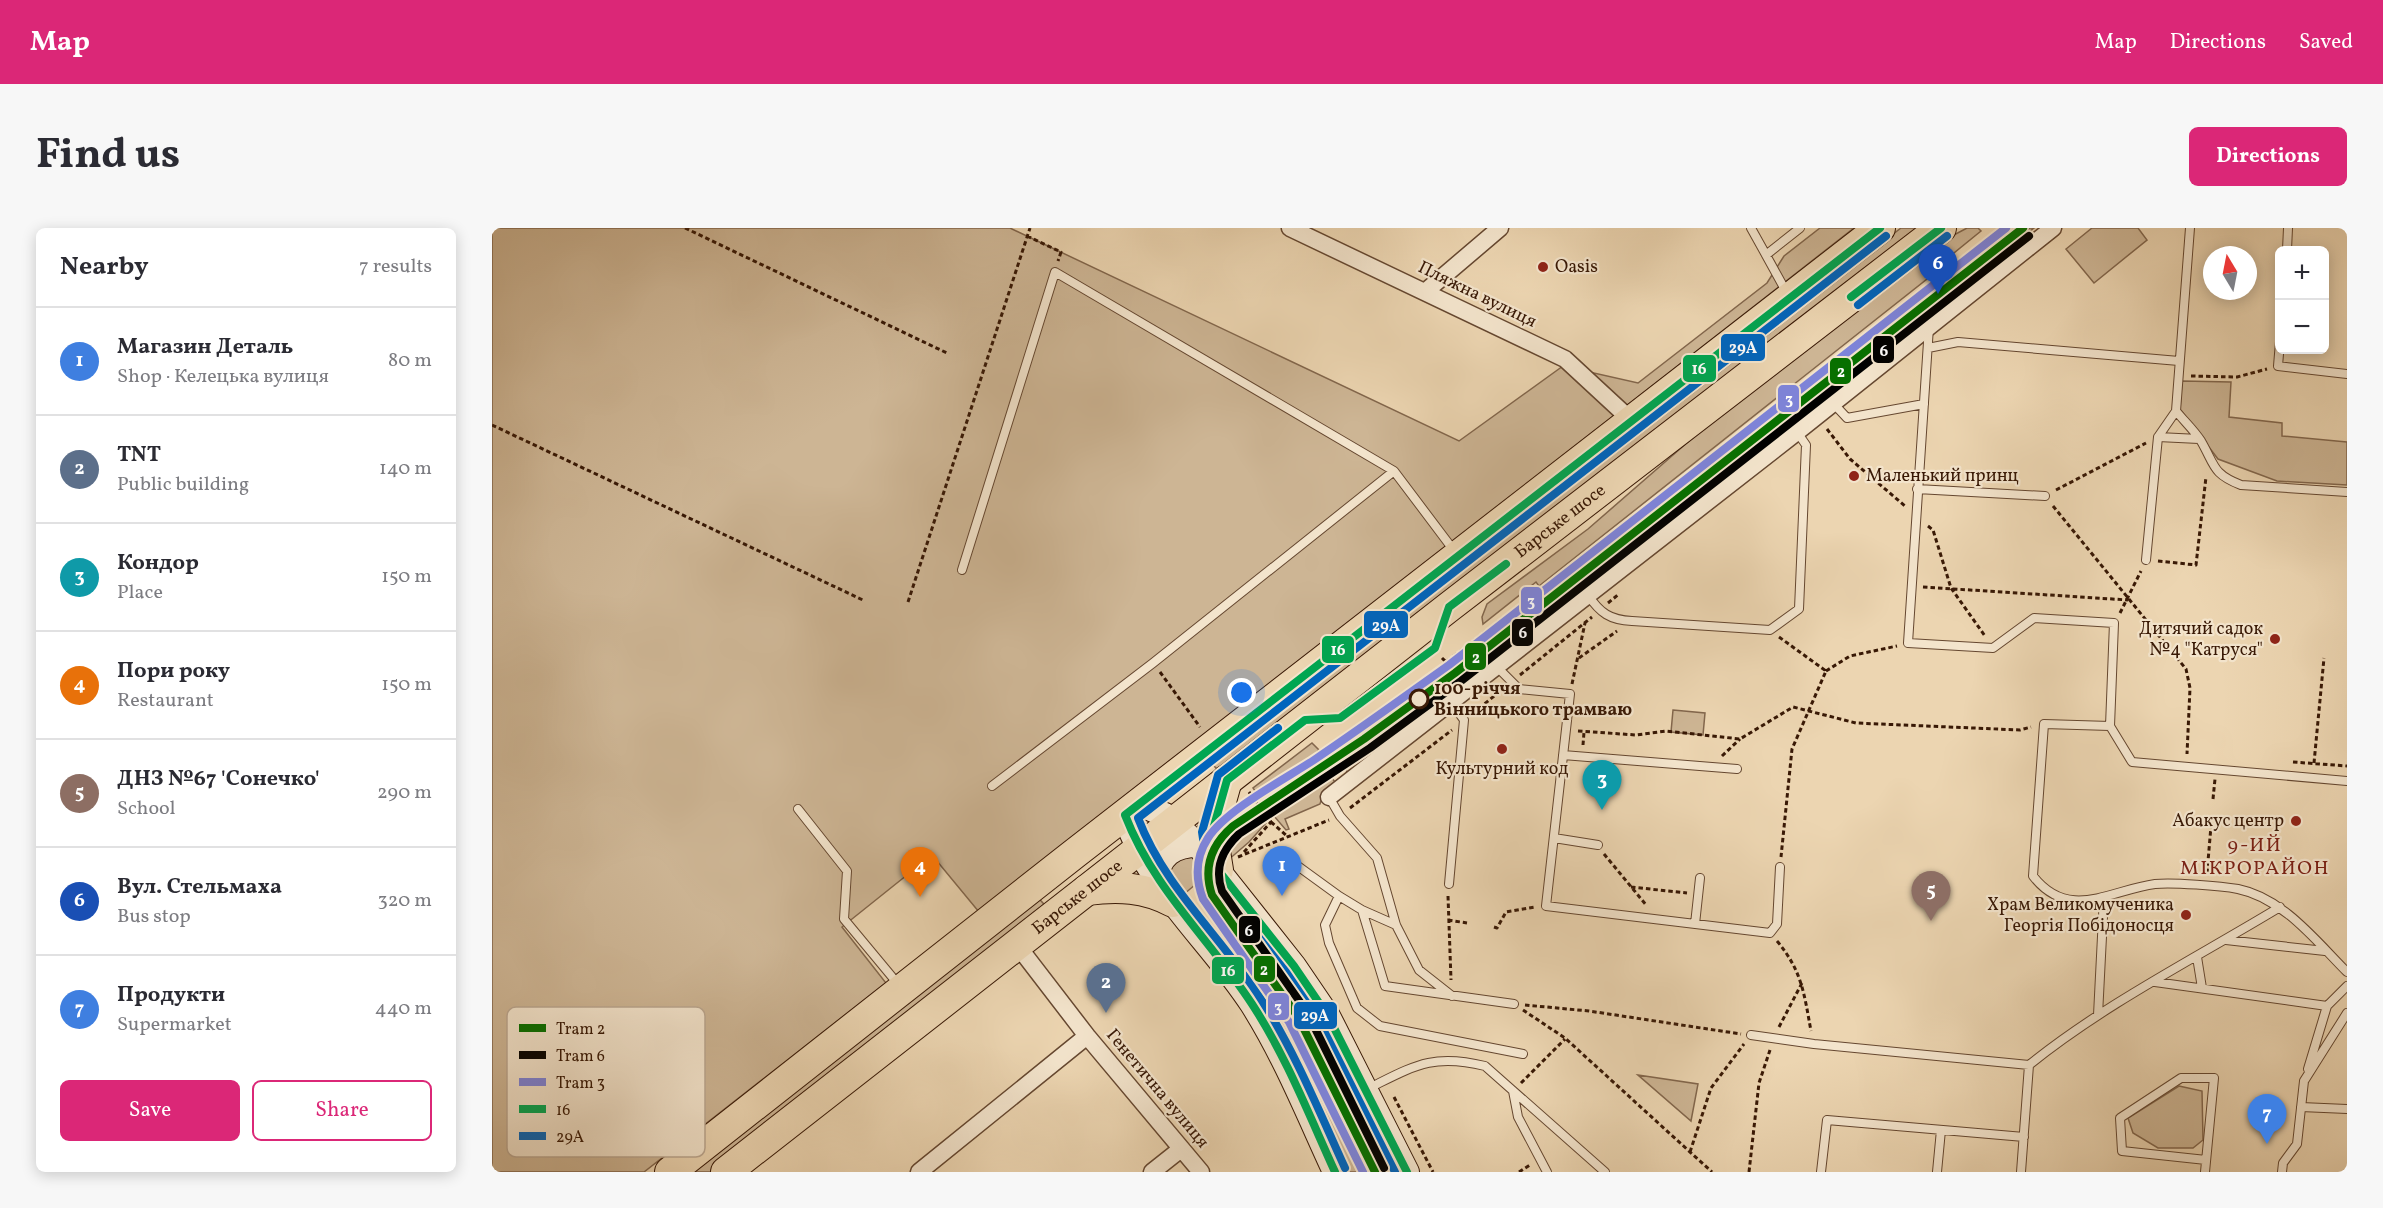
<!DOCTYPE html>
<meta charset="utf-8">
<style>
:root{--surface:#fff;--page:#f7f7f7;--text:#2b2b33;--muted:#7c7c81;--line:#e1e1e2;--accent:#db2777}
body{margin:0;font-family:Vollkorn,serif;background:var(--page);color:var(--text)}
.controls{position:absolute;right:18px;top:18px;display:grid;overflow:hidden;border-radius:9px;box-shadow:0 3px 15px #0003}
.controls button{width:54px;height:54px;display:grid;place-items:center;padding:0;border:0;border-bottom:2px solid var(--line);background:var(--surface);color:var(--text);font:30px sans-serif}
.compass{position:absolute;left:1711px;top:18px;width:54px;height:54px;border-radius:50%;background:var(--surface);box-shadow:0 3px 15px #0003;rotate:350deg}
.you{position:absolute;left:750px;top:465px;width:21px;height:21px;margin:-15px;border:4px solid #fff;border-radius:50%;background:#1a73e8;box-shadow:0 0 0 9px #1a73e833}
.badge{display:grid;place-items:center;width:39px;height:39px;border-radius:50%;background:var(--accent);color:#fff;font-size:20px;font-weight:700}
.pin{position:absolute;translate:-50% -50px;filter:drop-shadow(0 2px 3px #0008)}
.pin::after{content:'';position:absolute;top:32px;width:21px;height:18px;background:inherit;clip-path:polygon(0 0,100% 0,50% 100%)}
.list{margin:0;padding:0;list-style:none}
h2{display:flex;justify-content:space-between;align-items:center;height:78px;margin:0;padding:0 24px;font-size:26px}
h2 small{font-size:20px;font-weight:400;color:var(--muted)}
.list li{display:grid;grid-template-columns:39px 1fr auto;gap:18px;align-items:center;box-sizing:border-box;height:108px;padding:0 24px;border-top:2px solid var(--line)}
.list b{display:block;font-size:22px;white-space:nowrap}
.list p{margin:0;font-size:20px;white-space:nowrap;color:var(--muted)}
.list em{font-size:20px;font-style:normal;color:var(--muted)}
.actions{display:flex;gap:12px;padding:18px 24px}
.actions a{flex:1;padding:14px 0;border:2px solid var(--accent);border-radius:9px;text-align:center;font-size:21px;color:var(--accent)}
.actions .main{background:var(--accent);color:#fff}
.map{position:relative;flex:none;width:1855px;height:944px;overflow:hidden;border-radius:9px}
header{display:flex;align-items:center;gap:36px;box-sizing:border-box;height:84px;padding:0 30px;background:var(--accent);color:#fff}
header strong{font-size:28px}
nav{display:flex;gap:33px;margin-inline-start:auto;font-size:21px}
.intro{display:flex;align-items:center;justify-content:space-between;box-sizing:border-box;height:144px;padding:0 36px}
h1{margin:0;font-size:42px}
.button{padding:15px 27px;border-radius:9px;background:var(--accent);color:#fff;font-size:21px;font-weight:700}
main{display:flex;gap:36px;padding:0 36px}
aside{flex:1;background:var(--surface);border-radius:9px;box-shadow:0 3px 15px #0003}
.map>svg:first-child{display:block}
.green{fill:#cdb594;stroke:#82664c;stroke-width:1.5}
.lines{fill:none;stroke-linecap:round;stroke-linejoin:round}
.lane-casing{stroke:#654730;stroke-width:10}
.street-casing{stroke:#654730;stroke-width:19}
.secondary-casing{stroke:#381805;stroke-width:26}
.highway-casing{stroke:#381805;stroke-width:32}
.path{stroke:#381805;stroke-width:3;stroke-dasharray:4.5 3;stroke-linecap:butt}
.lane{stroke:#f3e4cc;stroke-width:8}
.street{stroke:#f3e4cc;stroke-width:16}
.secondary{stroke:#f3e4cc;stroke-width:24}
.highway{stroke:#ecd5b1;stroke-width:30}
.bus-1-casing{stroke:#f3e4cc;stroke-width:12}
.bus-2-casing{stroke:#f3e4cc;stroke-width:12}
.bus-1{stroke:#00a651;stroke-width:8}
.bus-2{stroke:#0065bd;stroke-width:8}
.tram-1-casing{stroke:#f3e4cc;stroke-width:12}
.tram-2-casing{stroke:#f3e4cc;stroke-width:12}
.tram-3-casing{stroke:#f3e4cc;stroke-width:12}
.tram-1{stroke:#077000;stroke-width:8}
.tram-2{stroke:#000;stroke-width:8}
.tram-3{stroke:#7e84da;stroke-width:8}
.poi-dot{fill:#8f2418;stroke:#f3e4cc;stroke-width:2}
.stop-dot{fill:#f3e4cc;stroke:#381805;stroke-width:3}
.labels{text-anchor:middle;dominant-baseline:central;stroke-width:4.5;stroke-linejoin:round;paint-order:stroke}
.poi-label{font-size:18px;fill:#381805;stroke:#f3e4cc;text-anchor:end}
.street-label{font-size:18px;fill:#381805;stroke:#f3e4cc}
.stop-label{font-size:18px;font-weight:bold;fill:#381805;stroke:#f3e4cc;text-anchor:start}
.neighbourhood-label{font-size:20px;letter-spacing:1.5px;fill:#7a1f14;stroke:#f3e4cc}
.key{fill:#f3e4cc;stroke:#bba790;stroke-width:1.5}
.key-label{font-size:16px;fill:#381805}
.line-badge{stroke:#f3e4cc;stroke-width:2}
.badge-label{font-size:16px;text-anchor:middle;font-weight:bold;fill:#fff}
</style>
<header>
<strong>Map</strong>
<nav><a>Map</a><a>Directions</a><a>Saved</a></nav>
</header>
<div class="intro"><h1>Find us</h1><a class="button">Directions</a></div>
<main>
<aside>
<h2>Nearby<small>7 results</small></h2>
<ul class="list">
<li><span class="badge" style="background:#3f7fe0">1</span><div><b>Магазин Деталь</b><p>Shop · Келецька вулиця</p></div><em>80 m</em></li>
<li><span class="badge" style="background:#5c6f8a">2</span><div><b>TNT</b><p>Public building</p></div><em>140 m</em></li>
<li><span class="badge" style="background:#0f9aa8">3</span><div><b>Кондор</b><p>Place</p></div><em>150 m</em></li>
<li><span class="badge" style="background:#e8710a">4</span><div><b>Пори року</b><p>Restaurant</p></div><em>150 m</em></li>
<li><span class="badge" style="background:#8d6e63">5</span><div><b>ДНЗ №67 'Сонечко'</b><p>School</p></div><em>290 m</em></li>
<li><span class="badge" style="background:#1a4fb4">6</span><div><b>Вул. Стельмаха</b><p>Bus stop</p></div><em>320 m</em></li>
<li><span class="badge" style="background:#3f7fe0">7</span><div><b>Продукти</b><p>Supermarket</p></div><em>440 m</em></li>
</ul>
<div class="actions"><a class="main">Save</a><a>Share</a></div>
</aside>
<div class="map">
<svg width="1855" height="944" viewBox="0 0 1855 944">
<rect width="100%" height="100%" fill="#ecd5b1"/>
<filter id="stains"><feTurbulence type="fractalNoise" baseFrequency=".00333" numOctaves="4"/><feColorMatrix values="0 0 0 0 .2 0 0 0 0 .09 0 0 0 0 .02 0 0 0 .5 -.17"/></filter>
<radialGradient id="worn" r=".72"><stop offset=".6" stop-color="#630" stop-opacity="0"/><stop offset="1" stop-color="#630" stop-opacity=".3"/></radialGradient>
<path class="green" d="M 0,0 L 518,0 L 967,213 L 1071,138 L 1146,155 L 1275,55 L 1292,28 L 1328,0 L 1362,0 L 487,684 L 440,627 L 350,699 L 394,755 L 152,944 L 0,944 Z
M 1409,0 L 1431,0 L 726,542 L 721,537 L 723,530 Z
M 1475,0 L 1486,0 L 1489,3 L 1457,29 L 1459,32 L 1047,358 L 1044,354 L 991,396 L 990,389 L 995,376 L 1096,301 L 1235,180 L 1441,18 Z
M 1538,0 L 1542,0 L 1484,45 L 1483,43 Z
M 1600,0 L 1646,0 L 1655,12 L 1602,55 L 1574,21 Z
M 1377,126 L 1379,129 L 974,450 L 972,447 Z
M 1690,153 L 1739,154 L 1737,189 L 1790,195 L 1790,208 L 1855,214 L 1855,257 L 1785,253 L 1726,231 L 1688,181 Z
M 1181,482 L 1213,485 L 1211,507 L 1179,504 Z
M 928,485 L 929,486 L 855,545 L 853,537 Z
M 820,515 L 827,522 L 812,536 L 765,566 L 761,560 Z
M 834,542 L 843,554 L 832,563 L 828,576 L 793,591 L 797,601 L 794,602 L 776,581 Z
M 768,587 L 774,595 L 757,614 L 735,633 L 731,617 L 741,605 Z
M 698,627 L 704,634 L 704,656 L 691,667 L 676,646 L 676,636 Z
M 538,661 L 562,687 L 234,944 L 178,944 Z
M 797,752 L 825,793 L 901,944 L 857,944 L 795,812 L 771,770 Z
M 1146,847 L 1206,856 L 1199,893 Z
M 1687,858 L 1710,863 L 1711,912 L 1701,920 L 1666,920 L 1641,905 L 1636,890 Z"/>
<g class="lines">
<g class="lane-casing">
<path id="lane" d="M 1259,0 L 1274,27
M 1698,0 L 1684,183 C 1692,193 1702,202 1709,213 C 1723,237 1720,246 1749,257 L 1855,264
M 1795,22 L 1796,0
M 1296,67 L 1274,27 L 1308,0
M 1437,99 L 1416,415 L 1501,420 L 1542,390 L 1622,395 L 1618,498 L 1640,534 L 1855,553
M 1788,114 L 1786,138 L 1855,146
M 1436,120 L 1466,114 L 1687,133
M 1341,175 L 1355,190 L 1432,176
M 1666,209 L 1707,211
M 902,243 L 963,324
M 1425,261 L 1553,268
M 1654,332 L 1666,209 L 1684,183
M 470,342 L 563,44 L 902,243 L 661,435 L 500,558
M 1096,367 C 1108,385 1118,392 1140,393 L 1278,402 L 1307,381 L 1314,217 L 1305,204
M 1004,438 L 1027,461 L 1078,466 L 1054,678 L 1278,705 L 1285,696 L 1288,639
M 828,491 L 848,490 L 943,420 L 952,395
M 1618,498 L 1552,496 L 1541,648 C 1577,694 1618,662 1663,656 C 1680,654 1729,658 1746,661 C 1791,670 1824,713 1855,744
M 1071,527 L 1245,541
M 837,569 L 848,588 L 885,630 L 904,697 L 927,742 L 960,768
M 306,581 L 355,643 L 352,691 L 406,756
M 1062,610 L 1106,617
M 792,628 L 847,668
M 957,656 L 972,492 L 959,474
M 870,682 L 904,697
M 1203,696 L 1208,650
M 1734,712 L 1833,723
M 1705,729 L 1710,760
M 1663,754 L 1835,778 L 1855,758
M 1022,776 L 893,758 L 870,682 L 847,668 L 833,697 L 837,715 L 865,780 L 888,798 L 1031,826
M 1606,787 L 1612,669
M 1259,807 L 1322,816 L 1537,837
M 1816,841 L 1835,778
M 875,861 C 922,838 940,825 993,838 L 1113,944
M 1021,863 L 1026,889 L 1055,944
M 1809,879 L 1855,881
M 1329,944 L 1335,892 L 1532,909
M 1445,944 L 1449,902
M 1529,944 L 1537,837 C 1614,775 1704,730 1788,679
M 1713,944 L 1722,850 L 1689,850 L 1628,890 L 1630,923 L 1714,932
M 1790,944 L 1791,935 L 1805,916 L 1812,853 L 1855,785"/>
</g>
<g class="street-casing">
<path id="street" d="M 798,0 L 1073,131 L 1140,193
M 934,63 L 1008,0
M 837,569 L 1305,204 L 1561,0
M 525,717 L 595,808 L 709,944
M 427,944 L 595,808
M 660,944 L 689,921"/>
</g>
<g class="secondary-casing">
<path id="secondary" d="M 647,576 L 673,587 L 706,617 L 802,738 L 836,788 L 915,944
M 633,587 C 657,663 717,710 760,776 C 793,828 817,888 843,944
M 664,653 C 666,627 682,617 706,617"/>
</g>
<g class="highway-casing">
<g id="highway">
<path d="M 726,642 L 720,605 L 735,552"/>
<path d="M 595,662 C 626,658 653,659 681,674"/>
<path d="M 178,944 L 582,626 L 1388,0"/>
<path id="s1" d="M 234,944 L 957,379 L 1449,0"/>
</g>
</g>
<path class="path" d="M 193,0 L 457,126
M 535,8 L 569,24 L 566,33
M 1699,148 L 1745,149 L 1775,141
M 0,197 L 373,373
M 1335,201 L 1358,231 L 1413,278
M 1564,262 L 1654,215
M 1561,278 L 1694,441 L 1698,460 L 1695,526
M 1436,298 L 1441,302 L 1459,360 L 1493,408
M 1666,333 L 1704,337 L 1714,249
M 1431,359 L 1636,372
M 416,374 L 538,0
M 1116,375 L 1127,366
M 1628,385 L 1649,343
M 1287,409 L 1334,443 L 1300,521 L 1289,629
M 950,430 L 954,434 L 1048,361
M 1087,430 L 1125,403
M 1334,443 L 1358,428 L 1405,418
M 668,444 L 708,499
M 1028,447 L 1100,389
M 1080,456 L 1093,395
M 981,485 L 1011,461
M 1086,503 L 1144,507 L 1174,503 L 1248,511 L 1301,479 L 1364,495 L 1528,502 L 1539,499
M 1091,517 L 1092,504
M 1230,528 L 1248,511
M 1801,534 L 1855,538
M 1822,535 L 1832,430
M 1721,571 L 1723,551
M 858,580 L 960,502
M 779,594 L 795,608
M 752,624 L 779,594 L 757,564
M 1112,626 L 1155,678
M 746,629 L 837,592
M 1715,645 L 1719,598
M 1139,659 L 1195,665
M 956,668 L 959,752
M 956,692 L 975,695
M 1002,699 L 1005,700 L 1014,684 L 1043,679
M 1285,713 C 1310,743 1312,765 1319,803
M 1033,777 L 1097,783 L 1249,806
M 1031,782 L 1073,810 L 1220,944
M 1287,799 L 1310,755
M 1029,855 L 1073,811
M 902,869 L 941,944
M 1198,924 L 1219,860 L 1252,816
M 1027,944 L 1038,937
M 1257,944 L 1267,855 L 1278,822"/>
<use href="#lane" class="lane"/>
<use href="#street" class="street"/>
<use href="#secondary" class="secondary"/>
<use href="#highway" class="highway"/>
<g class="bus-1-casing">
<path id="bus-1" d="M 1359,69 L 1449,0
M 843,944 C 817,887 794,828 760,776 C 717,710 662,662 633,587 L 1388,0
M 915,944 L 836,788 L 802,738 L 726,642 L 720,605 L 735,552 L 813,492 L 848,490 L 943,420 L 957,379 L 1014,336"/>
</g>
<g class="bus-2-casing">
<path id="bus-2" d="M 1366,77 L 1455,8
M 786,500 L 726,547 L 710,604 L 716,645 L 794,744 L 827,793 L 903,944
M 853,940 C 827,883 803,824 769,771 C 730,709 673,661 646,590 L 1394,8"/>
</g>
<use href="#bus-1" class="bus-1"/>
<use href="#bus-2" class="bus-2"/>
<g class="tram-1-casing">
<path id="tram-1" d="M 883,944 L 806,789 L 720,667 C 711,640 719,617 741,598 L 872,511 L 963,445 L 1531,0"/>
</g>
<g class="tram-2-casing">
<path id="tram-2" d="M 892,940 L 815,784 L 730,663 C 722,640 730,622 747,606 L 878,520 L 969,453 L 1537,8"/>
</g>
<g class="tram-3-casing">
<path id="tram-3" d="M 871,944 L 797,794 L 711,671 C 703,650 703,630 716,610 C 734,582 793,551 822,532 C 868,501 912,469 957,437 L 1514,0"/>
</g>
<use href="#tram-1" class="tram-1"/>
<use href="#tram-2" class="tram-2"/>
<use href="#tram-3" class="tram-3"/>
</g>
<g class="poi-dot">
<circle cx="1051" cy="39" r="6"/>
<circle cx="1362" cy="248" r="6"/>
<circle cx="1783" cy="411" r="6"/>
<circle cx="1010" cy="521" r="6"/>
<circle cx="1804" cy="593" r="6"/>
<circle cx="1694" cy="687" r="6"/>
</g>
<circle class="stop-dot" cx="927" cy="471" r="9"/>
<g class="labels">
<g class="poi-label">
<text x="1063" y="39" text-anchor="start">Oasis</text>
<text x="1374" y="248" text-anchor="start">Маленький принц</text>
<text x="1771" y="401">Дитячий садок<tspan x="1771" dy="21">№4 "Катруся"</tspan></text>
<text x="1010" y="541" text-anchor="middle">Культурний код</text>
<text x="1792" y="593">Абакус центр</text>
<text x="1682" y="677">Храм Великомученика<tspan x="1682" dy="21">Георгія Побідоносця</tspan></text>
</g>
<g class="street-label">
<text transform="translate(985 67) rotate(26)">Пляжна вулиця</text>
<text stroke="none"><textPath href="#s1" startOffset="1058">Барське шосе</textPath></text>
<text stroke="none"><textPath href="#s1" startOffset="446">Барське шосе</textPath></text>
<text transform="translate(665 861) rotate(50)">Генетична вулиця</text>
</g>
<g class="stop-label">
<text x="942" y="461">100-річчя<tspan x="942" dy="21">Вінницького трамваю</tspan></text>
</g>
<g class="neighbourhood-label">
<text x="1763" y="618">9-ИЙ<tspan x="1763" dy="23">МІКРОРАЙОН</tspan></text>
</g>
</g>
<rect x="15" y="779" width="198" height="150" rx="9" class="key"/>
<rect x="27" y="796" width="27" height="8" fill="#077000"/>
<rect x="27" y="823" width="27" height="8" fill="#000"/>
<rect x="27" y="850" width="27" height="8" fill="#7e84da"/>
<rect x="27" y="877" width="27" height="8" fill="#00a651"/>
<rect x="27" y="904" width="27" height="8" fill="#0065bd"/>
<g class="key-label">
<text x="64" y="806">Tram 2</text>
<text x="64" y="833">Tram 6</text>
<text x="64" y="860">Tram 3</text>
<text x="64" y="887">16</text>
<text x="64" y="914">29А</text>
</g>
<g class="line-badge">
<rect x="1228" y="105" width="46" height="29" rx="6" fill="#0065bd"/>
<rect x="1380" y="107" width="23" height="29" rx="6" fill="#000"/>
<rect x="1190" y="126" width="35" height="29" rx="6" fill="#00a651"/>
<rect x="1337" y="129" width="23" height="28" rx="6" fill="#077000"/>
<rect x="1285" y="156" width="23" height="29" rx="6" fill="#7e84da"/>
<rect x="1028" y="358" width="23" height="29" rx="6" fill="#7e84da"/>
<rect x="871" y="382" width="46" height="29" rx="6" fill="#0065bd"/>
<rect x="1019" y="390" width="23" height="29" rx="6" fill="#000"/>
<rect x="829" y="407" width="34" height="29" rx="6" fill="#00a651"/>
<rect x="972" y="414" width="23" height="29" rx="6" fill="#077000"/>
<rect x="746" y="687" width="23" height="29" rx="6" fill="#000"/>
<rect x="761" y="727" width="23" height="28" rx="6" fill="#077000"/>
<rect x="719" y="728" width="34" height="29" rx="6" fill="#00a651"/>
<rect x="775" y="764" width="23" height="29" rx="6" fill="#7e84da"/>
<rect x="801" y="773" width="45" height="29" rx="6" fill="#0065bd"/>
</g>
<g class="badge-label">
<text x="1251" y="125">29А</text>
<text x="1392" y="128">6</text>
<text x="1207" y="146">16</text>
<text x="1349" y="149">2</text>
<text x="1297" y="176">3</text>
<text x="1039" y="378">3</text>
<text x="894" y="403">29А</text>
<text x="1031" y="410">6</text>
<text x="846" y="427">16</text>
<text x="984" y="435">2</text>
<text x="757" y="708">6</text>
<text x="772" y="747">2</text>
<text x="736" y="748">16</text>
<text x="786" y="784">3</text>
<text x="823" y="793">29А</text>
</g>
<rect width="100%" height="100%" filter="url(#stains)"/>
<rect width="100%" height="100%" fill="url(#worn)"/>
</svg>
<div class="controls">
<button>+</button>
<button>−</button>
</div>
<svg class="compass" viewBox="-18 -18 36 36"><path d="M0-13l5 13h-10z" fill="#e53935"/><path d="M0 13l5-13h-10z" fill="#7c7c81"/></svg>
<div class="you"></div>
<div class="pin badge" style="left:790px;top:668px;background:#3f7fe0">1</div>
<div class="pin badge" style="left:614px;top:785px;background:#5c6f8a">2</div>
<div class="pin badge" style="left:1110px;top:582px;background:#0f9aa8">3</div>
<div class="pin badge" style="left:428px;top:669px;background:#e8710a">4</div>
<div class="pin badge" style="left:1439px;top:693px;background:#8d6e63">5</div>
<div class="pin badge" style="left:1446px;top:66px;background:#1a4fb4">6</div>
<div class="pin badge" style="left:1775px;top:916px;background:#3f7fe0">7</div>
</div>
</main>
